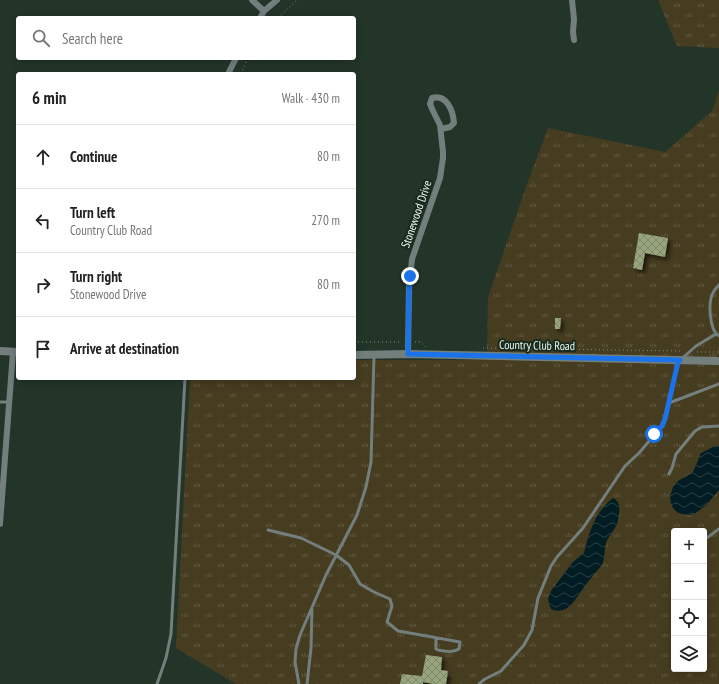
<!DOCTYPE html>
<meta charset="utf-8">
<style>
:root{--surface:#fff;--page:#f6f6f6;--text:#222;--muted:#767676;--line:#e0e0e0}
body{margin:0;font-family:"PT Sans Narrow",sans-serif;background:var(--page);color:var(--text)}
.controls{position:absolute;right:12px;bottom:12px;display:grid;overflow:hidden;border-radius:4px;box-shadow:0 2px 10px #0003}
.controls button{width:36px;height:36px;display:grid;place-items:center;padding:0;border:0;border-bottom:1px solid var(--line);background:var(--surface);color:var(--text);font:20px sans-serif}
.stop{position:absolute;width:12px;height:12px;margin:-9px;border:3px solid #1a73e8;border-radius:50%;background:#fff}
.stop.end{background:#1a73e8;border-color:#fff;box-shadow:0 1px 4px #0008}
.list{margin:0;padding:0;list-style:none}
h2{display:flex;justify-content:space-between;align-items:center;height:52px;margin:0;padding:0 16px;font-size:17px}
h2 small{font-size:13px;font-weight:400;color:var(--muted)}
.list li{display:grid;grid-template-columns:26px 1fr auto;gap:12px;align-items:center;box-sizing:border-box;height:64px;padding:0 16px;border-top:1px solid var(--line)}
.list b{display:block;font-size:15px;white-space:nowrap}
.list p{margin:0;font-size:13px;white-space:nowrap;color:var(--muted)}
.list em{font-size:13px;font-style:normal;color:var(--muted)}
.icon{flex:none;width:22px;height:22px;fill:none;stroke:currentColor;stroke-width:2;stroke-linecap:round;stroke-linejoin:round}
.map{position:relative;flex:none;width:719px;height:684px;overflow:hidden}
.search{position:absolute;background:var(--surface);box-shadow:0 2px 10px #0003;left:16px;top:16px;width:340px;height:44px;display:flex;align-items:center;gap:10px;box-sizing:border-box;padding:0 14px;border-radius:4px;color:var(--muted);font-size:15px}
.panel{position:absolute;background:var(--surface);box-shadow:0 2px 10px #0003;left:16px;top:72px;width:340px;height:308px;border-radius:4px}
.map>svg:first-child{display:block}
.grass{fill:url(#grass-tufts);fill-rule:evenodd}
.water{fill:url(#water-waves)}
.building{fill:url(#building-cross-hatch);filter:url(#shadow)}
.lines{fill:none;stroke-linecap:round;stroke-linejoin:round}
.path{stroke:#829086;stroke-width:1;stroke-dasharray:1 3;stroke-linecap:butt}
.service{stroke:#737f7d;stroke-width:3}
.minor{stroke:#737f7d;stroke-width:6}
.tertiary{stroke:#737f7d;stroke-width:8}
.route{stroke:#1a73e8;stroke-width:5}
.labels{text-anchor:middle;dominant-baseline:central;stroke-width:4;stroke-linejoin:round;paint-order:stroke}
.street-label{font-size:12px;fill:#ecf7ef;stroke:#192b1f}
</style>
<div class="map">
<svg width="719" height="684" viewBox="0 0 719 684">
<defs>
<pattern id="grass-tufts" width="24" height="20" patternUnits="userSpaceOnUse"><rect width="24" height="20" fill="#463c20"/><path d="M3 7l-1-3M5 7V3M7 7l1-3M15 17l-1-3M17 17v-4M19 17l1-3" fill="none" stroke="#615941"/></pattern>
<pattern id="water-waves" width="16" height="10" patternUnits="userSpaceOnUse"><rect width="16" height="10" fill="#011d23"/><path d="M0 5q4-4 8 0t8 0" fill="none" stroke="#263f43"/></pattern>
<pattern id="building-cross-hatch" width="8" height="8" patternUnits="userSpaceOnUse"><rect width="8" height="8" fill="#97a47b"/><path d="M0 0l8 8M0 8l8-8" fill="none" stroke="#7f896c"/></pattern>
<filter id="shadow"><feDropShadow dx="3" dy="3" stdDeviation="2" flood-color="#0009"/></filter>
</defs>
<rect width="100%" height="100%" fill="#233528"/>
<path class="grass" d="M 658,0 L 719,0 L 719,48 L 677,46 Z
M 719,91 L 719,684 L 236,684 L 176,648 L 190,378 L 354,378 L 354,360 L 487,360 L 488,297 L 526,187 L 548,128 L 665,152 L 712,111 ZM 674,531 L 704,531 L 704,669 L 674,669 Z"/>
<path class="water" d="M 715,446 L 719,446 L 719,490 L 708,503 L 700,510 L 694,514 L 689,515 L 678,513 L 673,508 L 671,503 L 670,497 L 673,487 L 678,481 L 693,472 L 701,453 Z
M 613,498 C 623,502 619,518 616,526 C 613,532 608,537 606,543 C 604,550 605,558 602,565 C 596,572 590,579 584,587 C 579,594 572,607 563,610 C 559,611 555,611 551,609 L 549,604 L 548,599 L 551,591 L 573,562 L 584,553 C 589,532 595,512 613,498 Z"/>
<path class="building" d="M 639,233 L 668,238 L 665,257 L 645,253 L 642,270 L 633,268 Z
M 555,318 L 561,318 L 560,329 L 555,329 Z
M 426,655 L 442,657 L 441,670 L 448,671 L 446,684 L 434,684 L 423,682 L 423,684 L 400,684 L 402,674 L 422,676 Z"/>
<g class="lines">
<path class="path" d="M 278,18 L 297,0
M 241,74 L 248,58
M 354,342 L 401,342
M 415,342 L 420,342 L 426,347
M 483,348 L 682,351
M 697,352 L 719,352"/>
<path class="service" d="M 719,285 C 717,287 714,290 713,293 C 708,302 709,330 719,336
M 0,402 L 9,402
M 669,403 L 719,384
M 669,474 L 672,468 L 676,454 L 695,431 L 702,427 L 719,426
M 268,530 L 301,538 L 336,555 L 349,565 L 360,584 L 374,592 L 390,599 L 392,606 L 387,622 L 398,631 L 404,632 L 460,642 L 459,649 C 452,653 445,651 438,650 L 436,649 L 436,638
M 704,540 L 719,529
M 157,684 L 166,658 L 171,634 L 185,378
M 299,684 L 295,662 L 296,649 L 300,635 L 326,575 L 357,515 L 366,487 L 371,462 L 374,356
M 307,684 L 311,648 L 312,608
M 479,684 L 485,679 L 501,671 L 524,645 L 532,630 L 538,598 L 551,566 L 557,557 L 583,528 L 625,466 L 639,453 L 662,426 L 665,419 L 678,362 L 696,346 L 716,334"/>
<path class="minor" d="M 252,0 L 264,11
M 572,0 L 574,19 L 573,32 L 574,40
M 260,18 L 264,11 L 277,0
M 228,74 L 236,58
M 408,354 L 409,288 L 412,259 L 440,178 L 443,158 L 443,152 L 440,125 L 433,111 L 430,104 L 432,98 C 447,94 453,111 454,123 L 450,127 L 441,129
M 0,524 L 13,352"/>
<path class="tertiary" d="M 0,351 L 18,352
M 354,355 L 408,354 L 719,361"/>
</g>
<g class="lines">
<path class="route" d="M 410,276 L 409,288 L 408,354 L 680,360 L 678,362 L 665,419 L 662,426 L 654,434"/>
</g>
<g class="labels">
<g class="street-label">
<text transform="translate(416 214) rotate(-71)">Stonewood Drive</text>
<text transform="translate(537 345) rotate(1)">Country Club Road</text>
</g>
</g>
</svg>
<div class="controls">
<button>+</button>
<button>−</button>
<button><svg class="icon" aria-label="locate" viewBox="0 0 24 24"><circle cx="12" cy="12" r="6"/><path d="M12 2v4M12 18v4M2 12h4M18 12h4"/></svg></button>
<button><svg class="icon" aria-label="layers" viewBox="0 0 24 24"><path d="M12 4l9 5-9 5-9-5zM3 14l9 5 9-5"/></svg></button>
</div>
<div class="stop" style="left:654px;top:434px"></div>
<div class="stop end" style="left:410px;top:276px"></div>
<div class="search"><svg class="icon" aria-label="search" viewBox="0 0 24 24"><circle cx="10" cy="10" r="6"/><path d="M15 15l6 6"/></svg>Search here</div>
<section class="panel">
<h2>6 min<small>Walk · 430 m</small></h2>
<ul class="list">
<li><svg class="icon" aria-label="ahead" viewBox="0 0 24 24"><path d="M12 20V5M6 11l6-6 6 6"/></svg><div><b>Continue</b></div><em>80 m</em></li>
<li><svg class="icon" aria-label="left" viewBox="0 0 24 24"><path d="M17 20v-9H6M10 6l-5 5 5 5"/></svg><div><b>Turn left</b><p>Country Club Road</p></div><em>270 m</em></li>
<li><svg class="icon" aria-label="right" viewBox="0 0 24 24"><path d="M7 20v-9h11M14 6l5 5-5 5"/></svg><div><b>Turn right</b><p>Stonewood Drive</p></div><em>80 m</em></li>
<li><svg class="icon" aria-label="arrive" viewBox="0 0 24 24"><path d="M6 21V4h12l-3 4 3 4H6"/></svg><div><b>Arrive at destination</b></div></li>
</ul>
</section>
</div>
